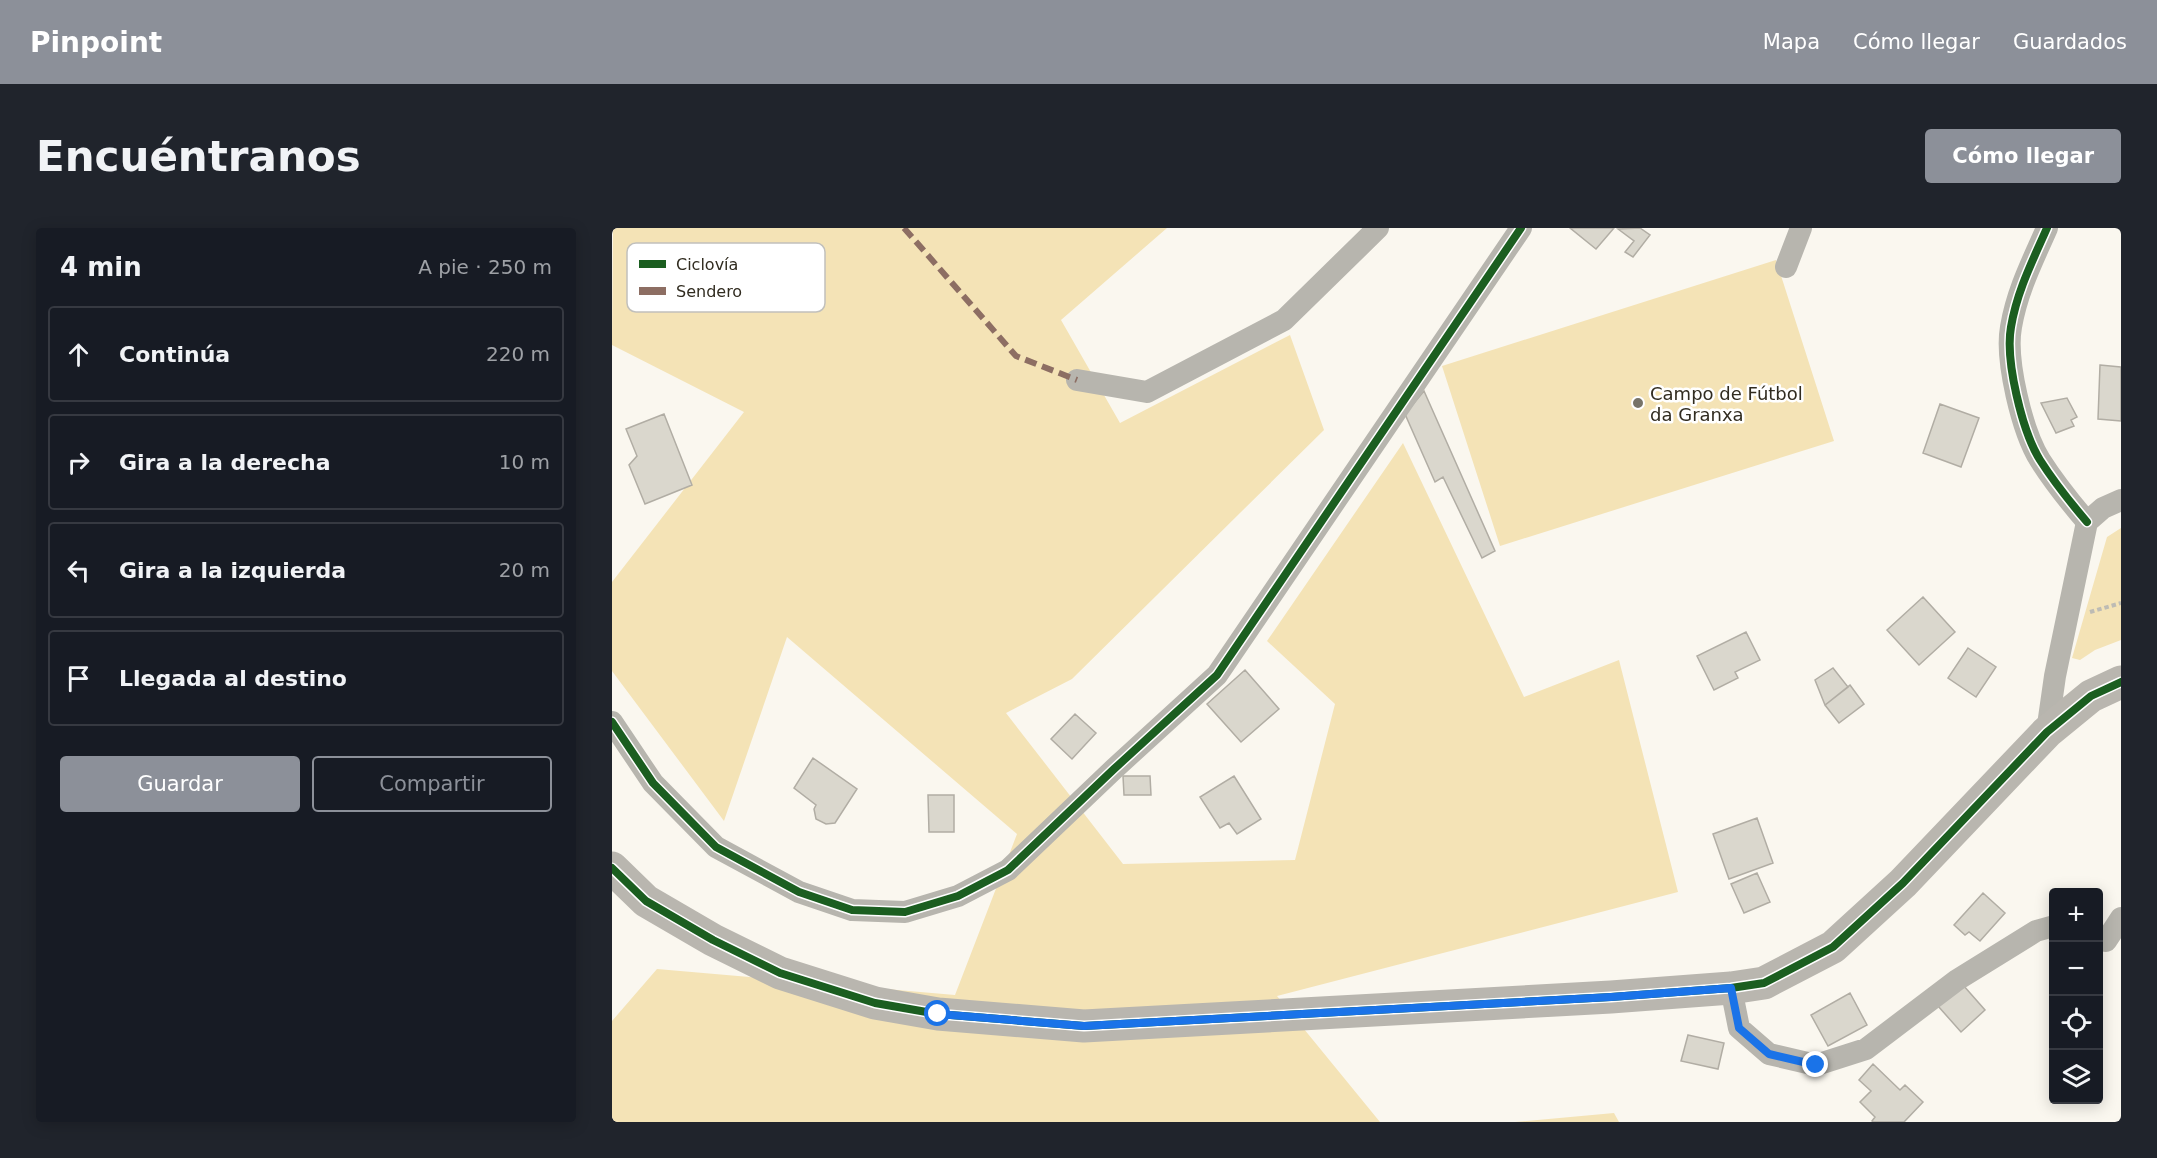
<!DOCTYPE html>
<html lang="es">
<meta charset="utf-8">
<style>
:root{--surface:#171b24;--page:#20242c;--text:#f1f3f6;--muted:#9ea1a6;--line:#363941;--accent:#8c9099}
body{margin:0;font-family:"DejaVu Sans",sans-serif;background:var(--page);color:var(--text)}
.controls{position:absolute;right:18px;bottom:18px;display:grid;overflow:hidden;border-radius:6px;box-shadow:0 3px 15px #0003}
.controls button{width:54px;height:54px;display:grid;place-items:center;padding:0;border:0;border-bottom:2px solid var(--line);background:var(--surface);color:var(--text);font:30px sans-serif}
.stop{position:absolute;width:18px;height:18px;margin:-14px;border:4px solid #1a73e8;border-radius:50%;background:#fff}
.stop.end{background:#1a73e8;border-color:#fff;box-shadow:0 2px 6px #0008}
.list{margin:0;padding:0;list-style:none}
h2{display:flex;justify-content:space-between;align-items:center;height:78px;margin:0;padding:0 24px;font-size:26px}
h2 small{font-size:20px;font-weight:400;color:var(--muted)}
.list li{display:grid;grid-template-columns:39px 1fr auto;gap:18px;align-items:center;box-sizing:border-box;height:96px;margin:0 12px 12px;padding:0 12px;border:2px solid var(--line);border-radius:6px}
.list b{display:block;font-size:22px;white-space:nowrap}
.list em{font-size:20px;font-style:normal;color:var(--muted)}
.actions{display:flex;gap:12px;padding:18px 24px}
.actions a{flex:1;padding:14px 0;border:2px solid var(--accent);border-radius:6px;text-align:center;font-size:21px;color:var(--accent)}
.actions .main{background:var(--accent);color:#fff}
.icon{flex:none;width:33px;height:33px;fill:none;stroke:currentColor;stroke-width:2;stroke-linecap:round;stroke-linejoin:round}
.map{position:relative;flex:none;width:1509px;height:894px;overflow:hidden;border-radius:6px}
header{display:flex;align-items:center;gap:36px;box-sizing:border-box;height:84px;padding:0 30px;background:var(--accent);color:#fff}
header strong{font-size:28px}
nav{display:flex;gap:33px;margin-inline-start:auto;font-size:21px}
.intro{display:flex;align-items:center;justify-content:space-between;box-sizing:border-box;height:144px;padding:0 36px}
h1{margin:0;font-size:42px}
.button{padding:15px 27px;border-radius:6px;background:var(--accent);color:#fff;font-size:21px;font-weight:700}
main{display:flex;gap:36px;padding:0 36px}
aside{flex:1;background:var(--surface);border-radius:6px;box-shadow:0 3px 15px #0003}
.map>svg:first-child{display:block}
.green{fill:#f4e3b6}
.building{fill:#dad7cd;stroke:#b1ada4;stroke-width:1.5}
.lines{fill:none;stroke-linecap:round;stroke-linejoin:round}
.path{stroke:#bdbbb4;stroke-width:4;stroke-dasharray:4.5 3;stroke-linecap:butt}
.street{stroke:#b7b5ae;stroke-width:22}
.primary{stroke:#b9b6af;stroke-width:33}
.quiet{stroke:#8d6e63;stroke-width:6;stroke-dasharray:12 6;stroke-linecap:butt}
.cycleway-casing{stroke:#fff;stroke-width:11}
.cycleway{stroke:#1b5e20;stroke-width:8}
.route{stroke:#1a73e8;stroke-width:8}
.poi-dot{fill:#777368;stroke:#fff;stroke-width:2}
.labels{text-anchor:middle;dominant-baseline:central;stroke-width:5;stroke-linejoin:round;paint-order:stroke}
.poi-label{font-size:18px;fill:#312c20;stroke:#fff;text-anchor:start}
.key{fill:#fff;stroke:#c1c0bc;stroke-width:1.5}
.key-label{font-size:16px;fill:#312c20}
</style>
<header>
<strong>Pinpoint</strong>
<nav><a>Mapa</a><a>Cómo llegar</a><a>Guardados</a></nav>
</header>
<div class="intro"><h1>Encuéntranos</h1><a class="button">Cómo llegar</a></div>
<main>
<aside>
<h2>4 min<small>A pie · 250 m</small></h2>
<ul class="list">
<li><svg class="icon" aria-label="ahead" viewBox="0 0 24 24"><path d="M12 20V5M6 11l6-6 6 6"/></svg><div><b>Continúa</b></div><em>220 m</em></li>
<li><svg class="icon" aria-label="right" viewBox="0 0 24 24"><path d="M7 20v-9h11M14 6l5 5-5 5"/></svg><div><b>Gira a la derecha</b></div><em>10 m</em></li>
<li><svg class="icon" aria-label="left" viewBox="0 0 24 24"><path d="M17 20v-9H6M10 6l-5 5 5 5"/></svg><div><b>Gira a la izquierda</b></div><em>20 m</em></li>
<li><svg class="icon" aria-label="arrive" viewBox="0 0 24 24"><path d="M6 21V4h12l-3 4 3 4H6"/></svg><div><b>Llegada al destino</b></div></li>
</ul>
<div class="actions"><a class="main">Guardar</a><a>Compartir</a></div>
</aside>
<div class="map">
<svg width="1509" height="894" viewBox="0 0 1509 894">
<rect width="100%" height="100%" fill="#faf7ef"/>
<path class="green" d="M 1,0 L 555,0 L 449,92 L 508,195 L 678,107 L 712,202 L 460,451 L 394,485 L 511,636 L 683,632 L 723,476 L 655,413 L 791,215 L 912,469 L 1007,432 L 1066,664 L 665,768 L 768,894 L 0,894 L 0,793 L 45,741 L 343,767 L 405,606 L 175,409 L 112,593 L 0,443 L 0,354 L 132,184 L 0,117 Z
M 1164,32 L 1222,213 L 888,318 L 830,138 Z
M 1509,300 L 1509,412 L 1483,422 L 1468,432 L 1460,430 L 1495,309 Z
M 1002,885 L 1007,894 L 903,894 Z"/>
<path class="building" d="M 958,0 L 1002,0 L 984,21 Z
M 1028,0 L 1038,7 L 1021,29 L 1013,24 L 1022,13 L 1006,1 Z
M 1488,137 L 1509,139 L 1509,193 L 1486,191 Z
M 812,163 L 883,323 L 870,330 L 831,249 L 823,254 L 793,186 Z
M 1455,170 L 1465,189 L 1459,192 L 1462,198 L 1444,205 L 1429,175 Z
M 1328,176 L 1367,190 L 1349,239 L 1311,225 Z
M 52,186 L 80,257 L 33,276 L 17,237 L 25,228 L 14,201 Z
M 1311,369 L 1343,404 L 1307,437 L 1275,402 Z
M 1134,404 L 1148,432 L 1123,444 L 1126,450 L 1102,462 L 1085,428 Z
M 1356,420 L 1384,439 L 1364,469 L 1336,450 Z
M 1221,440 L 1236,459 L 1213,477 L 1203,452 Z
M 633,442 L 667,481 L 629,514 L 595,476 Z
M 1238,457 L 1252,476 L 1227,495 L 1213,477 Z
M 463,486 L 484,505 L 460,531 L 439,511 Z
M 201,530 L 245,561 L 223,595 L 214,596 L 204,591 L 202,581 L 204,577 L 182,560 Z
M 511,548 L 538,548 L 539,567 L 512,567 Z
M 622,548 L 649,591 L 625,606 L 617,595 L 608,600 L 588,569 Z
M 316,567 L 342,567 L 342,604 L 317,604 Z
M 1145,590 L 1161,635 L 1117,651 L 1101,606 Z
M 1145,645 L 1158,674 L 1132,685 L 1119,656 Z
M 1371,665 L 1393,685 L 1368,713 L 1357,704 L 1353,707 L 1342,697 Z
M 1351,757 L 1373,782 L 1349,804 L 1326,778 Z
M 1238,765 L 1255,797 L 1216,818 L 1199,787 Z
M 1076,807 L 1112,815 L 1106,841 L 1069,833 Z
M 1261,836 L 1288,862 L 1293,857 L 1311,874 L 1292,894 L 1261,894 L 1260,893 L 1263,889 L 1248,874 L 1259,863 L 1247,852 Z"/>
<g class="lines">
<path class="path" d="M 1478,384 L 1509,375"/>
<path class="street" d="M 1435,0 C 1421,32 1405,63 1399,99 C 1393,132 1410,203 1428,232 C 1442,254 1458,274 1475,294
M 1174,39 L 1189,0
M 465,152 L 535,164 L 672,92 L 766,0
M 0,494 L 41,555 L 104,619 L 187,664 L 240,682 L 293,684 L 346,668 L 396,642 L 502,541 L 605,447 L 909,0
M 1435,504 L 1443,448 L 1475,294 L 1491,280 L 1509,272
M 1486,709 L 1494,713 L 1509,690
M 1119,760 L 1127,800 L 1157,826 L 1204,837 L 1254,821 L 1345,752 L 1424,703 L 1442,698"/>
<path class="primary" d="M 0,640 L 34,673 L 101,712 L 168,745 L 263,775 L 326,786 L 472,798 L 999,769 L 1119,760 L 1152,755 L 1221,719 L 1291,655 L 1435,504 L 1479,468 L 1509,454"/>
<path class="quiet" d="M 292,0 L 404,128 L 465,152"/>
<g class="cycleway-casing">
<path id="cycleway" d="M 1435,0 C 1421,32 1405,63 1399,99 C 1393,132 1410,203 1428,232 C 1442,254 1458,274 1475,294
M 0,494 L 41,555 L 104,619 L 187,664 L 240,682 L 293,684 L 346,668 L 396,642 L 502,541 L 605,447 L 909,0
M 0,640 L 34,673 L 101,712 L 168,745 L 263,775 L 326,786 L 472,798 L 999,769 L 1119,760 L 1152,755 L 1221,719 L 1291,655 L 1435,504 L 1479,468 L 1509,454"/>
</g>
<use href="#cycleway" class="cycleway"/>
</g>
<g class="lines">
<path class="route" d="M 326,786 L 472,798 L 999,769 L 1119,760 L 1127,800 L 1157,826 L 1204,837"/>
</g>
<circle class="poi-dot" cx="1026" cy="175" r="6"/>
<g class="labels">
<g class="poi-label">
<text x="1038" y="165">Campo de Fútbol<tspan x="1038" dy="21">da Granxa</tspan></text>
</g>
</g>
<rect x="15" y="15" width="198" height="69" rx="9" class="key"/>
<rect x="27" y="32" width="27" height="8" fill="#1b5e20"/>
<rect x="27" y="59" width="27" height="8" fill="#8d6e63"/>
<g class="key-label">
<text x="64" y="42">Ciclovía</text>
<text x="64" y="69">Sendero</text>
</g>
</svg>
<div class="controls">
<button>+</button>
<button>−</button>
<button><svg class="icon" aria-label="locate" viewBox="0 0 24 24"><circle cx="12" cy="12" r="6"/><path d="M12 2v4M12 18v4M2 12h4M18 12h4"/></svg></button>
<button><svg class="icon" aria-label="layers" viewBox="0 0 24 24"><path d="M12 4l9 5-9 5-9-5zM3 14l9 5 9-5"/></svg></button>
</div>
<div class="stop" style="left:326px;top:786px"></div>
<div class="stop end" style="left:1204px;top:837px"></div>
</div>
</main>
